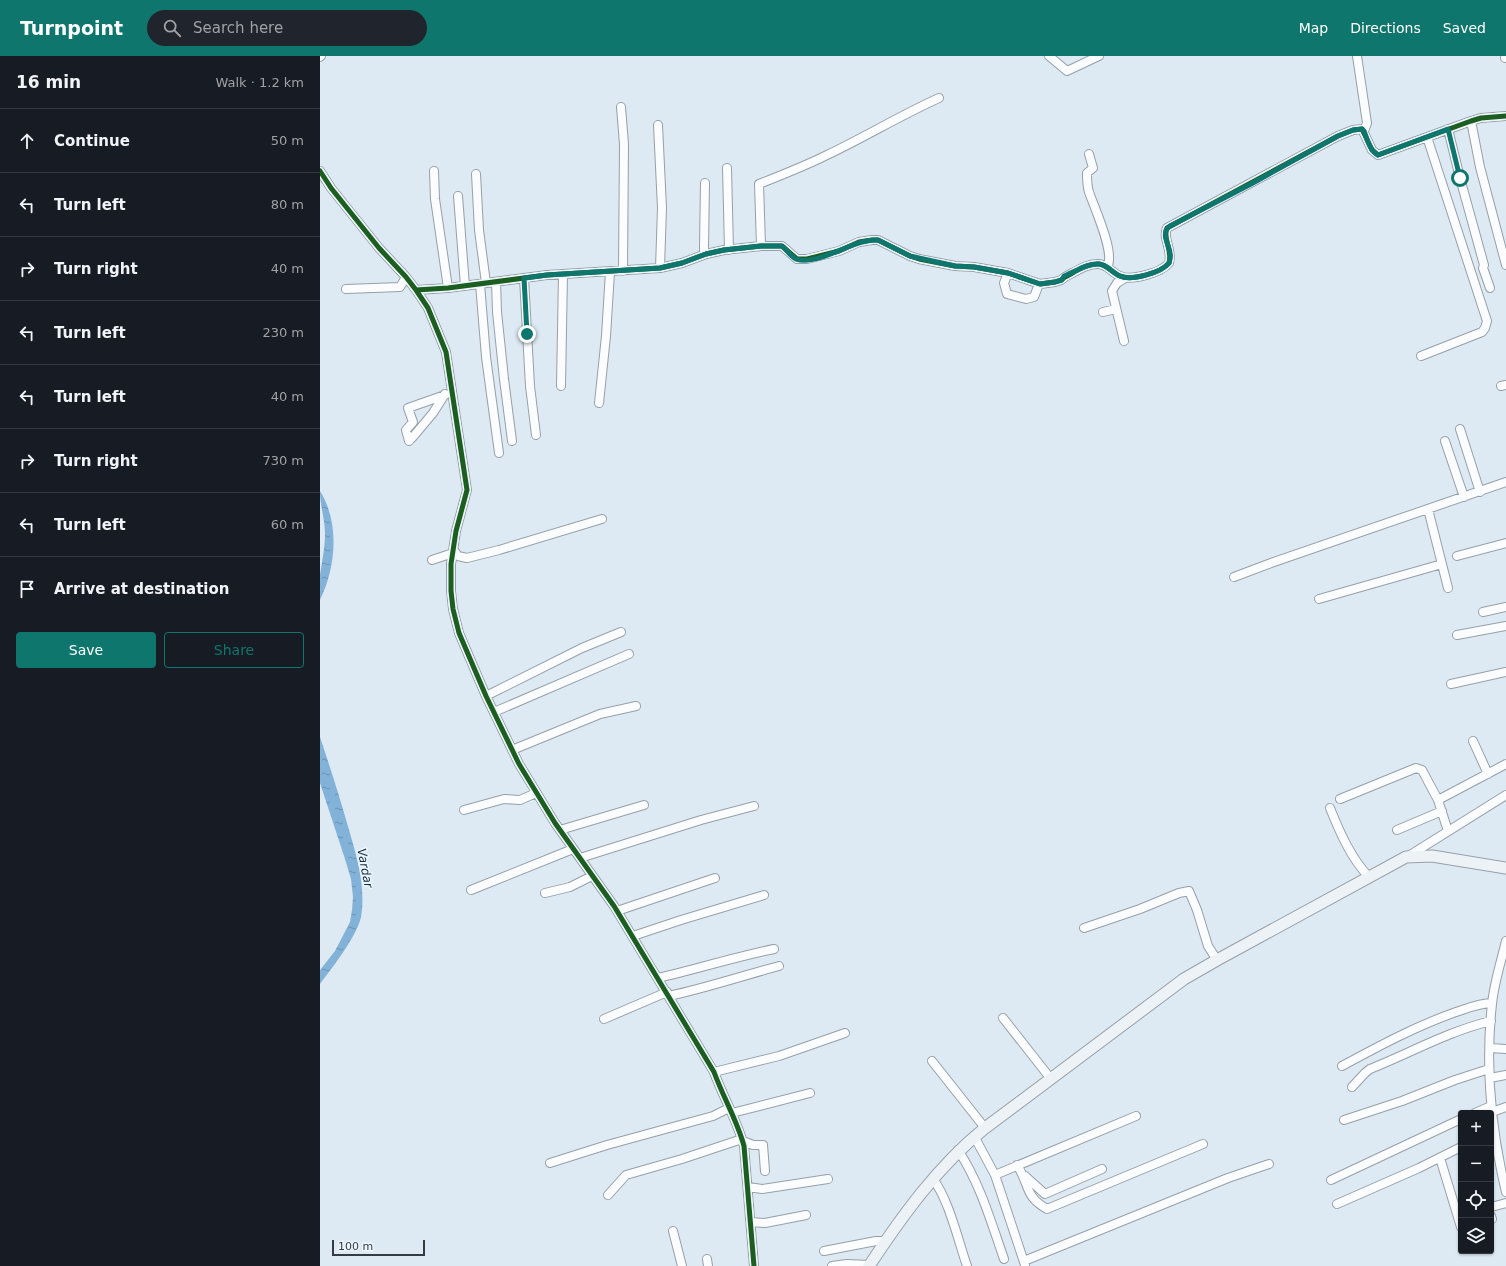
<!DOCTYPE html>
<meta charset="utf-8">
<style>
:root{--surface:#171b24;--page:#20242c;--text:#f1f3f6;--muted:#9ea1a6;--line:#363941;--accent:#0f766e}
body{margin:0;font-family:"DejaVu Sans",sans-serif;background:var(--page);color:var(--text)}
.controls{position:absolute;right:12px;bottom:12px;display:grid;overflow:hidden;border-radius:4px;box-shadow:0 1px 3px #0004}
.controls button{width:36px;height:36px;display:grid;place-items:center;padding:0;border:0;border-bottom:1px solid var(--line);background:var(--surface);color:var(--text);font:20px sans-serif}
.scale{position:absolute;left:12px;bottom:10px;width:93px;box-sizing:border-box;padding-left:4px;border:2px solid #343c43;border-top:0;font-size:11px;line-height:14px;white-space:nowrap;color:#343c43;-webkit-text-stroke:3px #ecf5fc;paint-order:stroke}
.stop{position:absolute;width:12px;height:12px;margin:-9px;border:3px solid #0f766e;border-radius:50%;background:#fff}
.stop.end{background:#0f766e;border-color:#fff;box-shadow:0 1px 4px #0008}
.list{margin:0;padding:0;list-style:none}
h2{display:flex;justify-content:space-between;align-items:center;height:52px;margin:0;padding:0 16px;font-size:17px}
h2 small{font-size:13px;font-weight:400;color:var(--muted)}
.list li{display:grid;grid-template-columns:26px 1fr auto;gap:12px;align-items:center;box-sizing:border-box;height:64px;padding:0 16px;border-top:1px solid var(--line)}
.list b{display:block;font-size:15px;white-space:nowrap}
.list em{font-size:13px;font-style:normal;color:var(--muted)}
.actions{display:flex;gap:8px;padding:12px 16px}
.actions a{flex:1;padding:9px 0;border:1px solid var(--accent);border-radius:4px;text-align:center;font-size:14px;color:var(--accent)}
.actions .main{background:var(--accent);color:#fff}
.icon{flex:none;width:22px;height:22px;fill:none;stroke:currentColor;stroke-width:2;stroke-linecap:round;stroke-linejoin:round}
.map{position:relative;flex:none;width:1186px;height:1210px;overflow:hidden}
header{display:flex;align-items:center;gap:24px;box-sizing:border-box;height:56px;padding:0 20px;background:var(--accent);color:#fff}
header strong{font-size:19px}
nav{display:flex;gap:22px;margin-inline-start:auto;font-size:14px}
.search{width:280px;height:36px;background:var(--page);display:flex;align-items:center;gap:10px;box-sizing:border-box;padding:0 14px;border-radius:22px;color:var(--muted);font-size:15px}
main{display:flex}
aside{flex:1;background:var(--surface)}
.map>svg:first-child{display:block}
.water{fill:url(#water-ripples)}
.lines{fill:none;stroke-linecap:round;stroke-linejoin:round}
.street-casing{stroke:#97a0a8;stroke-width:10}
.secondary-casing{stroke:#97a0a8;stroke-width:13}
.street{stroke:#fafcfd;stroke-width:8}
.secondary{stroke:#edf2f6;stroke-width:11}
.cycleway-casing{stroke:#ecf5fc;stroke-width:8}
.cycleway{stroke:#1b5e20;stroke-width:5}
.route{stroke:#0f766e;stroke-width:5}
.labels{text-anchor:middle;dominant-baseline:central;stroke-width:3;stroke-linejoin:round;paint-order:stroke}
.water-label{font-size:12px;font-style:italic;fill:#102c41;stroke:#ecf5fc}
</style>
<header>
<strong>Turnpoint</strong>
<div class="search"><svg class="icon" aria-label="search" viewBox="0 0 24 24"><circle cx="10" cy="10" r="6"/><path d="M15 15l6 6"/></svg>Search here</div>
<nav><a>Map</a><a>Directions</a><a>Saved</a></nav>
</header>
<main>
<aside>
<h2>16 min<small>Walk · 1.2 km</small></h2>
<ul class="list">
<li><svg class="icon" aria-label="ahead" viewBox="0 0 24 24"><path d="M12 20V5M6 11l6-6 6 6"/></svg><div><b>Continue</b></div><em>50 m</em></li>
<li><svg class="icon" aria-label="left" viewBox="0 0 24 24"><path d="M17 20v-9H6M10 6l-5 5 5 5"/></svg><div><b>Turn left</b></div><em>80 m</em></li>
<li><svg class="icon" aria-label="right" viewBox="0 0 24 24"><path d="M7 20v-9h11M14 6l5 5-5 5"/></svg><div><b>Turn right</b></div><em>40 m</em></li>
<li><svg class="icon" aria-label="left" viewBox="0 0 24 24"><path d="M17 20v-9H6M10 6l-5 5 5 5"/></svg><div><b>Turn left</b></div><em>230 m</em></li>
<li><svg class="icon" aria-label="left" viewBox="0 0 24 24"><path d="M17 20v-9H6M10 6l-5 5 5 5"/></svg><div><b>Turn left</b></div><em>40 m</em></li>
<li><svg class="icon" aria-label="right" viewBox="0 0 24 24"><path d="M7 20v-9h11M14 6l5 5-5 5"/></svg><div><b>Turn right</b></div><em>730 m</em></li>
<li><svg class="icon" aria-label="left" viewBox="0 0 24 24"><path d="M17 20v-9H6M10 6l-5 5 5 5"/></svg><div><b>Turn left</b></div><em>60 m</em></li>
<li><svg class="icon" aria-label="arrive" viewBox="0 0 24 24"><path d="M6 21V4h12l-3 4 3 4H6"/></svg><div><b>Arrive at destination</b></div></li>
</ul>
<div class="actions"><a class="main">Save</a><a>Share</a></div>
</aside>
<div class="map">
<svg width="1186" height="1210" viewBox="0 0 1186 1210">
<defs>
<pattern id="water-ripples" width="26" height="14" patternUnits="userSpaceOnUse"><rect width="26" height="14" fill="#82b2d8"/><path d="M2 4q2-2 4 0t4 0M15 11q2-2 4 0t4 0" fill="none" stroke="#6b92b1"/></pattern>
</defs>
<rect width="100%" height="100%" fill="#dde9f3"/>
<path class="water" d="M 0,435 C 20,467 16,511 0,544 C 0,536 0,527 0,519 C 2,505 5,492 5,478 C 5,463 0,450 0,435 Z
M 0,681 C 10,711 20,742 29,774 C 37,801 46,832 41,861 C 37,880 12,912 0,928 L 0,914 L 15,895 L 30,866 L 32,854 L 33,841 L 31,823 L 25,803 L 0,727 Z"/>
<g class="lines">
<g class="street-casing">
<path id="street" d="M 729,0 L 747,15 L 779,0
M 1037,0 L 1047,67 L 1044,75
M 0,1 L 1,0
M 1185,2 L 1186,2
M 301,51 L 304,88 L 303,215
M 1151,65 L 1160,111 L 1186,209
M 338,69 L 342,152 L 340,212
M 1128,73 L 1140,122 L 1164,209 L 1163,212 L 1170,232
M 769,98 L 773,112 L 767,117 C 767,123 767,130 769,136 C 774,151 796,198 787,211
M 407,112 L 409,194
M 0,115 L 11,132 L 59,192 L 86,221 L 96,234 L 108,252 L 126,296 L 147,434 L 136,475 L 131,508 L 131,535 L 133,553 L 139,577 L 166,640 L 199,708 L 235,767 L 294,850 L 394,1016 C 403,1041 417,1064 424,1090 L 434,1210
M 114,115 L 115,143 L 128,232
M 156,118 L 159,174 L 166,227
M 385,127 L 384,191 L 384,198 L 386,198
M 138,140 L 145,230
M 441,190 L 439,128 C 462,119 485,110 507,99 C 545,81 581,59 619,42
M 688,217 L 684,227 L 687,238 L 706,243 L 714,241 L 719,228
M 204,222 L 210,330 L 216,379
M 176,226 L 177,256 L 184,323 L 192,385
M 160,228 L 166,301 L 179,397
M 26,233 L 80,231 L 86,221
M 96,234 L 128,232 L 227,219 L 340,212 L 362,207 L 386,198 L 404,194 L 441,190 L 462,190 L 477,203 L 487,203 L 519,195 L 539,186 L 552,184 L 558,184 L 590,200 L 599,203 L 635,210 L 654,211 L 688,217 L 720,228 L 735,226 L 741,224 L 745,221 C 755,216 767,207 779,208 C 788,209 792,217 800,220 C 811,225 841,217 849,207 C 853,193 842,183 847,172 L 1018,80 L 1033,74 L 1042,73 L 1052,94 L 1058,99 L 1151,65 L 1161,62 L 1186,60
M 783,256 L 796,253
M 804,285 L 792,235 L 797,227 L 805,222
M 1101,300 L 1162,276 L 1165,272 L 1167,265 L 1107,81
M 241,330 L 243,218
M 1181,330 L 1186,329
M 279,347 L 286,280 L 290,216
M 1140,373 L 1160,436
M 92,382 L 113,357 L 125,338
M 89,385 L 86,374 L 93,366 L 88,352 L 125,339
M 1125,385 L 1144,441
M 1108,453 L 1128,532
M 133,493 L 138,500 L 147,502 L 179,494 L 282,463
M 1137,500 L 1186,487
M 112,504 L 133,497
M 914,521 L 951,507 L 1186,426
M 999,543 L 1122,508
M 1163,556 L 1186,551
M 1137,579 L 1186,570
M 1131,628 L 1186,616
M 166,640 L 262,592 L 301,576
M 174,656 L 309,598
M 1153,685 L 1168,718
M 192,694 L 280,658 L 316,650
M 1020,743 L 1096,712 L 1102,714 L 1118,744 L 1128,775
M 1118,744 L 1186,708
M 1010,752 C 1020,777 1031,802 1049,821
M 144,754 L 184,743 L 200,744 L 216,737
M 240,774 L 324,749
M 1077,774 L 1122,755
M 1087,801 L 1186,739
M 260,802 L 381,764 L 434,750
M 151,834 L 253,793
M 225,837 L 250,831 L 272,820
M 297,855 L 395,822
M 764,872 L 820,853 L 859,837 L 869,835 L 877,854 L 888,890 L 897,904
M 313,880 L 361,864 L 444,839
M 1186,885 C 1181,906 1174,927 1172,948 C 1165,1011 1171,1074 1186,1136
M 338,922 C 377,913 415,901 454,893
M 349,940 C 386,932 422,920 459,910
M 683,962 L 731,1023
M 284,963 L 347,936
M 1170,992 L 1186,993
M 612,1005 L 665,1072
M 1022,1010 C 1059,990 1096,970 1136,956 C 1148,952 1160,947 1172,947
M 394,1016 L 459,1000 L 525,977
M 1170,1022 L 1186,1019
M 1032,1031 L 1045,1017 L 1050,1013 C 1090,997 1129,975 1171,965
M 1172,1056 L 1186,1051
M 412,1057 L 490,1037
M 1155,1057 L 1171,1050
M 1024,1064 L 1082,1045 L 1135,1024 L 1169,1013
M 654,1080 L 675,1119 L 705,1209
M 423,1085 L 433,1089 L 443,1089 L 445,1115
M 638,1094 C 660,1127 671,1166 684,1203
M 1120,1102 L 1141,1171
M 230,1107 L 287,1089 L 393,1060 L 409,1052
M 697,1109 C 710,1129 704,1140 727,1153 L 883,1088
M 675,1119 L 816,1060
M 705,1120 L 725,1138 L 782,1113
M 613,1123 C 629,1144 638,1184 647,1210
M 1011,1124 L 1141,1063
M 428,1131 L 442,1133 L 508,1123
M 288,1139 L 306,1119 L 362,1103 L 422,1083
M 1017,1148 L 1099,1112 L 1141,1091
M 1171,1151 L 1186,1147
M 1171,1160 L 1172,1163
M 431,1166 L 445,1167 L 486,1159
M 353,1175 L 362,1210
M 504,1195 L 556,1185 L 565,1185
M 387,1203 L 388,1210
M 704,1205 L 908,1122 L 949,1108
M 512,1210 L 527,1208 L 550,1209"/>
</g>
<g class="secondary-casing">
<path id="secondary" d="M 549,1210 C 582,1160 618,1110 665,1072 L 864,923 L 897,904 L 1086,801 L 1112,800 L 1186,812"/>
</g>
<use href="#street" class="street"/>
<use href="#secondary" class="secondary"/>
<g class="cycleway-casing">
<path id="cycleway" d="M 0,115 L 11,132 L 59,192 L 86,221 L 96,234 L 108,252 L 126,296 L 147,434 L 136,475 L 131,508 L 131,535 L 133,553 L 139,577 L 166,640 L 199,708 L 235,767 L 294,850 L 394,1016 C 403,1041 417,1064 424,1090 L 434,1210
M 96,234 L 128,232 L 227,219 L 340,212 L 362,207 L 386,198 L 404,194 L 441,190 L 462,190 L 477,203 L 487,203 L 519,195 L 539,186 L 552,184 L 558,184 L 590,200 L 599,203 L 635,210 L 654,211 L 688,217 L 720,228 L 735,226 L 741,224 L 745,221 C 755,216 767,207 779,208 C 788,209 792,217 800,220 C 811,225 841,217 849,207 C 853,193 842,183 847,172 L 1018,80 L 1033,74 L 1042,73 L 1052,94 L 1058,99 L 1151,65 L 1161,62 L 1186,60"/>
</g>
<use href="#cycleway" class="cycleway"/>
</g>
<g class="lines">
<path class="route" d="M 207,278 L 204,222 L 227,219 L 340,212 L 362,207 L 386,198 L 404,194 L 441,190 L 462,190 C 467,194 470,200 476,203 C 498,211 534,182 558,184 L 590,200 L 635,210 L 654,211 L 688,217 L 720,228 L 735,226 L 742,224 L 744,220 C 755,216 767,207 779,208 C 788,209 792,217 800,220 C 811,225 841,217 849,207 C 850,204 851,200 850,197 C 849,188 840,177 850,170 L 931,128 L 1018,80 L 1033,74 L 1042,73 L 1044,75 C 1047,83 1050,95 1058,99 L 1128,73 L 1140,122"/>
</g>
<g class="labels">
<g class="water-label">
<text transform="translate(45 812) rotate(79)">Vardar</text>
</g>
</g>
</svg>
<div class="controls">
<button>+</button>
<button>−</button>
<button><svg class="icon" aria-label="locate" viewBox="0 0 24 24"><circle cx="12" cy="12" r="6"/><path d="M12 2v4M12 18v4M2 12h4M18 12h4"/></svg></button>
<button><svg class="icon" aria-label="layers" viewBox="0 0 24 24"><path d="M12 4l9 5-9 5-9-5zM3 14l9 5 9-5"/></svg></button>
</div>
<div class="scale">100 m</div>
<div class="stop" style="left:1140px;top:122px"></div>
<div class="stop end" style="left:207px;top:278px"></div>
</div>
</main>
